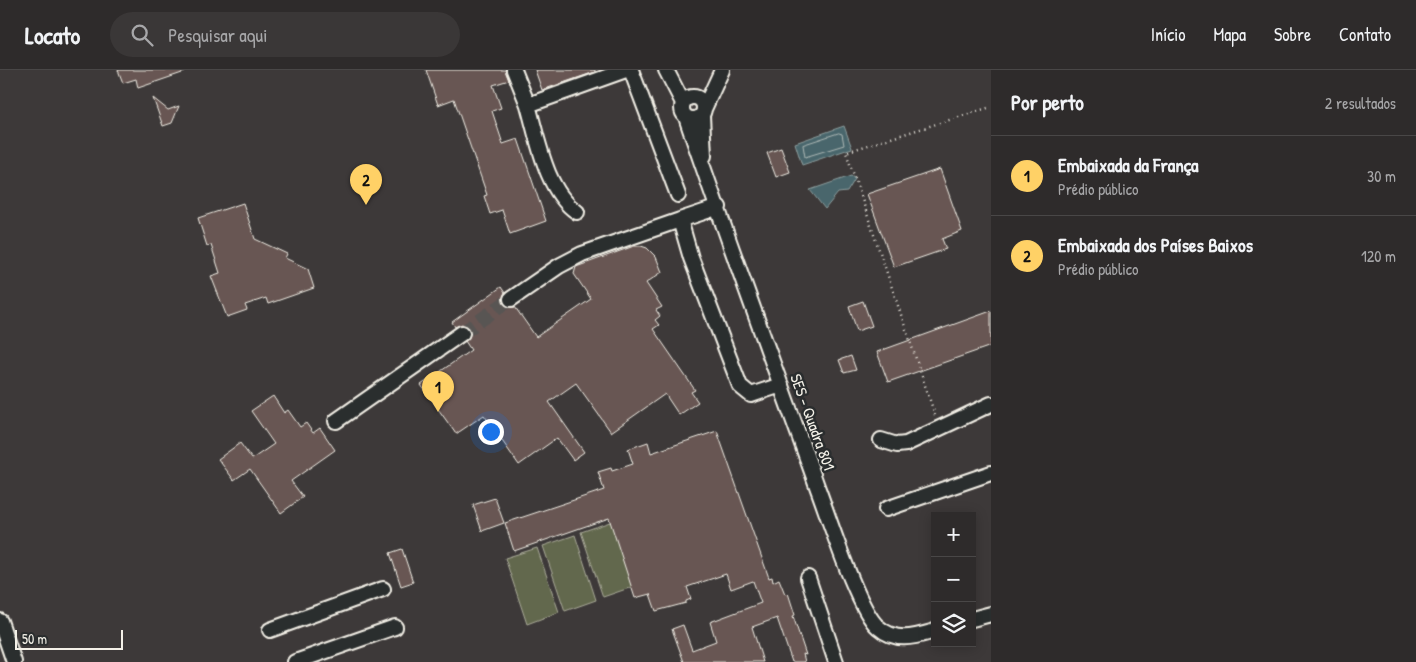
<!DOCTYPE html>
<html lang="pt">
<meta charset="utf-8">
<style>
:root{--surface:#2e2b2b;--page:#3a3737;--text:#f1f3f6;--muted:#a7a7a9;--line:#494747;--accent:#ffd166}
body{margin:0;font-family:"Patrick Hand",sans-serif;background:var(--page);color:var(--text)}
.controls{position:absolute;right:15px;bottom:15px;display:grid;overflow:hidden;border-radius:0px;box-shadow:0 2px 12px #0003}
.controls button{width:45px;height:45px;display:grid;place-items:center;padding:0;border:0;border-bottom:1px solid var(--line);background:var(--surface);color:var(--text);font:25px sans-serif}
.scale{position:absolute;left:15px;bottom:12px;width:108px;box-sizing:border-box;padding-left:5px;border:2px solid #f4f1e8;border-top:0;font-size:14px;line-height:18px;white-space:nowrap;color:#f4f1e8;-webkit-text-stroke:4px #2a2d2e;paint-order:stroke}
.you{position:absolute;left:490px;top:361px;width:18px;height:18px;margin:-12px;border:4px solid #fff;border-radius:50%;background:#1a73e8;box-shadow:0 0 0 8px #1a73e833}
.badge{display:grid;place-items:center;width:32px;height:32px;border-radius:50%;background:var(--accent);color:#111;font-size:16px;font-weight:700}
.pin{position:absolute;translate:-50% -41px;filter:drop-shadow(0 1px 2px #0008)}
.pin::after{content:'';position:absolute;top:26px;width:18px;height:15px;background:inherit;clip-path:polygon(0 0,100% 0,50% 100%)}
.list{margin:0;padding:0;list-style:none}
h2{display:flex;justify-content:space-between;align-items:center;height:65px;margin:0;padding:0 20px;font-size:21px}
h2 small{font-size:16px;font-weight:400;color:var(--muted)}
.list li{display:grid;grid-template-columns:32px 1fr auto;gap:15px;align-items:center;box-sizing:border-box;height:80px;padding:0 20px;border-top:1px solid var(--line)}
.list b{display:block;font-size:19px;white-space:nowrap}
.list p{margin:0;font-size:16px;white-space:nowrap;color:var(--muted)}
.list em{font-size:16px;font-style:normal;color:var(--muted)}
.icon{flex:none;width:28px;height:28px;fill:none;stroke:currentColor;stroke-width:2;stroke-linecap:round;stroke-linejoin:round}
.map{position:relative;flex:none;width:991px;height:592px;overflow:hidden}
header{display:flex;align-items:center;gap:30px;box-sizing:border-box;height:70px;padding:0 25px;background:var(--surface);border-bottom:1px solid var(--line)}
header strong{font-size:24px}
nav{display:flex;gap:28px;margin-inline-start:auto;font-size:18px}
.search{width:350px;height:45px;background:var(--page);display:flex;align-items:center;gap:12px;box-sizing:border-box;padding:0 18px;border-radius:28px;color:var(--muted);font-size:19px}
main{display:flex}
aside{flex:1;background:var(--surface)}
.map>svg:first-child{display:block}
.green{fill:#62674d;stroke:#abac9a}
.water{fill:#48666c;stroke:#8d9e9e}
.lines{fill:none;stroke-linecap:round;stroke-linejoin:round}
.shore{stroke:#afb9b6;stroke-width:1}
.building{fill:#685653;stroke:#f4f1e8}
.minor-tunnel{stroke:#585553;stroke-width:14;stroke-dasharray:14 7;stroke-linecap:butt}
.minor-casing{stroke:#f4f1e8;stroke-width:18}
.path{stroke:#f4f1e8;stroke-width:2.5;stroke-dasharray:1 4;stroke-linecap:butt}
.minor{stroke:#2a2d2e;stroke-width:14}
.labels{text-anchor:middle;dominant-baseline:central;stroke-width:5;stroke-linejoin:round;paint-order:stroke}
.street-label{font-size:16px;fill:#f4f1e8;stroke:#2a2d2e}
</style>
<header>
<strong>Locato</strong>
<div class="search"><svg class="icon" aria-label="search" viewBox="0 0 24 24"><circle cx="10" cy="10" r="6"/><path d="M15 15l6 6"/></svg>Pesquisar aqui</div>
<nav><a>Início</a><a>Mapa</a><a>Sobre</a><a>Contato</a></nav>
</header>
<main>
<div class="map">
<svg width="991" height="592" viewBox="0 0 991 592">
<rect width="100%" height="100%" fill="#3d3939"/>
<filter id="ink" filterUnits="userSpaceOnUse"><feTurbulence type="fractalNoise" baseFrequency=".02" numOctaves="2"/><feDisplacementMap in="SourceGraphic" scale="10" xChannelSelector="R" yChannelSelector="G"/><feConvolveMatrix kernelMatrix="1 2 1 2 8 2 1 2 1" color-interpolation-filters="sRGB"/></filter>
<g filter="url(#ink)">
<path class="green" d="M 613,451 L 635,516 L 603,527 L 581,462 Z
M 575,465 L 596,530 L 565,541 L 543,476 Z
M 537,478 L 559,542 L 527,554 L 505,488 Z"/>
<path class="water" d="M 844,56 L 852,78 L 802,95 L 795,73 Z
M 851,106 L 855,109 L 847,122 L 838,123 L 825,139 L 810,120 Z"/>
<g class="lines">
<path class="shore" d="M 839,63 L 842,64 L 844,75 L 805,87 L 803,75 Z"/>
</g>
<path class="building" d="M 118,0 L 185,0 L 185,2 L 138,18 L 136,9 L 123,13 Z
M 426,0 L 505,0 L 509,10 L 493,15 L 501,38 L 492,41 L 503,74 L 518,69 L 546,151 L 510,164 L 502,140 L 490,144 L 484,126 L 487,125 L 454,29 L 438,35 Z
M 535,0 L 595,0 L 595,2 L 542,20 Z
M 153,28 L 168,40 L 179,36 L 172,53 L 163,56 Z
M 781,78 L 790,102 L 776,107 L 767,83 Z
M 940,99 L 962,161 L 942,169 L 946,179 L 894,197 L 867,124 Z
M 243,133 L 255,169 L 287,184 L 285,188 L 308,199 L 314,218 L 268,234 L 266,228 L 245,235 L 247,240 L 227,247 L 211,206 L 220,203 L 211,175 L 207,176 L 198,148 Z
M 634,176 L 641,176 L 647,178 L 656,187 L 662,202 L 646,213 L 662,237 L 656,240 L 660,246 L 655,250 L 659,255 L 653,259 L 695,320 L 691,322 L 698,332 L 679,345 L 665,324 L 611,362 L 576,313 L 549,332 L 584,382 L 573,390 L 557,368 L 519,395 L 484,345 L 456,364 L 421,315 L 471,280 L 465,271 L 470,266 L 469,258 L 462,254 L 455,257 L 452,252 L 501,217 L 505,223 L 502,229 L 504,234 L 508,237 L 515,237 L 536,267 L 591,229 L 574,204 L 576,197 Z
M 863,231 L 872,256 L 857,261 L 849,236 Z
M 991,241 L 991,276 L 888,312 L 877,282 Z
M 851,286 L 856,300 L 844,303 L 839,290 Z
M 273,326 L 284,343 L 288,340 L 300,357 L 306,353 L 313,363 L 320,358 L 335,380 L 291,411 L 303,427 L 281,443 L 250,399 L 234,410 L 218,389 L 240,373 L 252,389 L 274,374 L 251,341 Z
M 717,361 L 769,508 L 772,507 L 773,512 L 779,509 L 785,524 L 788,523 L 795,545 L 793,546 L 806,585 L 803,584 L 805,592 L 792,592 L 777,548 L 752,557 L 763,592 L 684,592 L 672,559 L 683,555 L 692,580 L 716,571 L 710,552 L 761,533 L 753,511 L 731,519 L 726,504 L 687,517 L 691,529 L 686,531 L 686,533 L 656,541 L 650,524 L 635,528 L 609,448 L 514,481 L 505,453 L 604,420 L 598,402 L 611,398 L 612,401 L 633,394 L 628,379 L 648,372 L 651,383 Z
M 495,428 L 504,453 L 482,461 L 473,435 Z
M 402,479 L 413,512 L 401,516 L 390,483 Z"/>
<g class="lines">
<path class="minor-tunnel" d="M 462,263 L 511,229"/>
<g class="minor-casing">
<path id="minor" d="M 514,0 L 528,35
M 631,0 L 678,125
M 666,0 L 683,33
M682 38a11 11 0 1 1 22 0a11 11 0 1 1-22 0Z
M 704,39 L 722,0
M 702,45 L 704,86
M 686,47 C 728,172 774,295 818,419 C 829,448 858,540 878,557 C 896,573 914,567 935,561
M 719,137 L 680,150 L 691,188 L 740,316 L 751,325 L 781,315
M 577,142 C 546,121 538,70 528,35 L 626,0
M 511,229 L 559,196 L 582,184 L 680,150
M 336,351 L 462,263
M 881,370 L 897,375 L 906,374 L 991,334
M 886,439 L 991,403
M 808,508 L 836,592
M 972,549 L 991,544
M 0,551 L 14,592
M 270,560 L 383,519
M 295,592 L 395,557"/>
</g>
<path class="path" d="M 935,345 L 846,82 L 991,37"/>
<use href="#minor" class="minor"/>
</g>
</g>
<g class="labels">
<g class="street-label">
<text transform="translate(813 352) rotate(70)">SES - Quadra 801</text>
</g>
</g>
</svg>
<div class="controls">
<button>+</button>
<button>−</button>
<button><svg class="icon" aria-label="layers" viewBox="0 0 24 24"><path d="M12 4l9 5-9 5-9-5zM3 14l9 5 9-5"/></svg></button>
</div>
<div class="scale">50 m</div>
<div class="you"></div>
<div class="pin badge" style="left:438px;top:342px">1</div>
<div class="pin badge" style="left:366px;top:135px">2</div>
</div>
<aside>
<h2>Por perto<small>2 resultados</small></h2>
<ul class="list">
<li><span class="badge">1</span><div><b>Embaixada da França</b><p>Prédio público</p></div><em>30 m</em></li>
<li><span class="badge">2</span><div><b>Embaixada dos Países Baixos</b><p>Prédio público</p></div><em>120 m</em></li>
</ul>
</aside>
</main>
